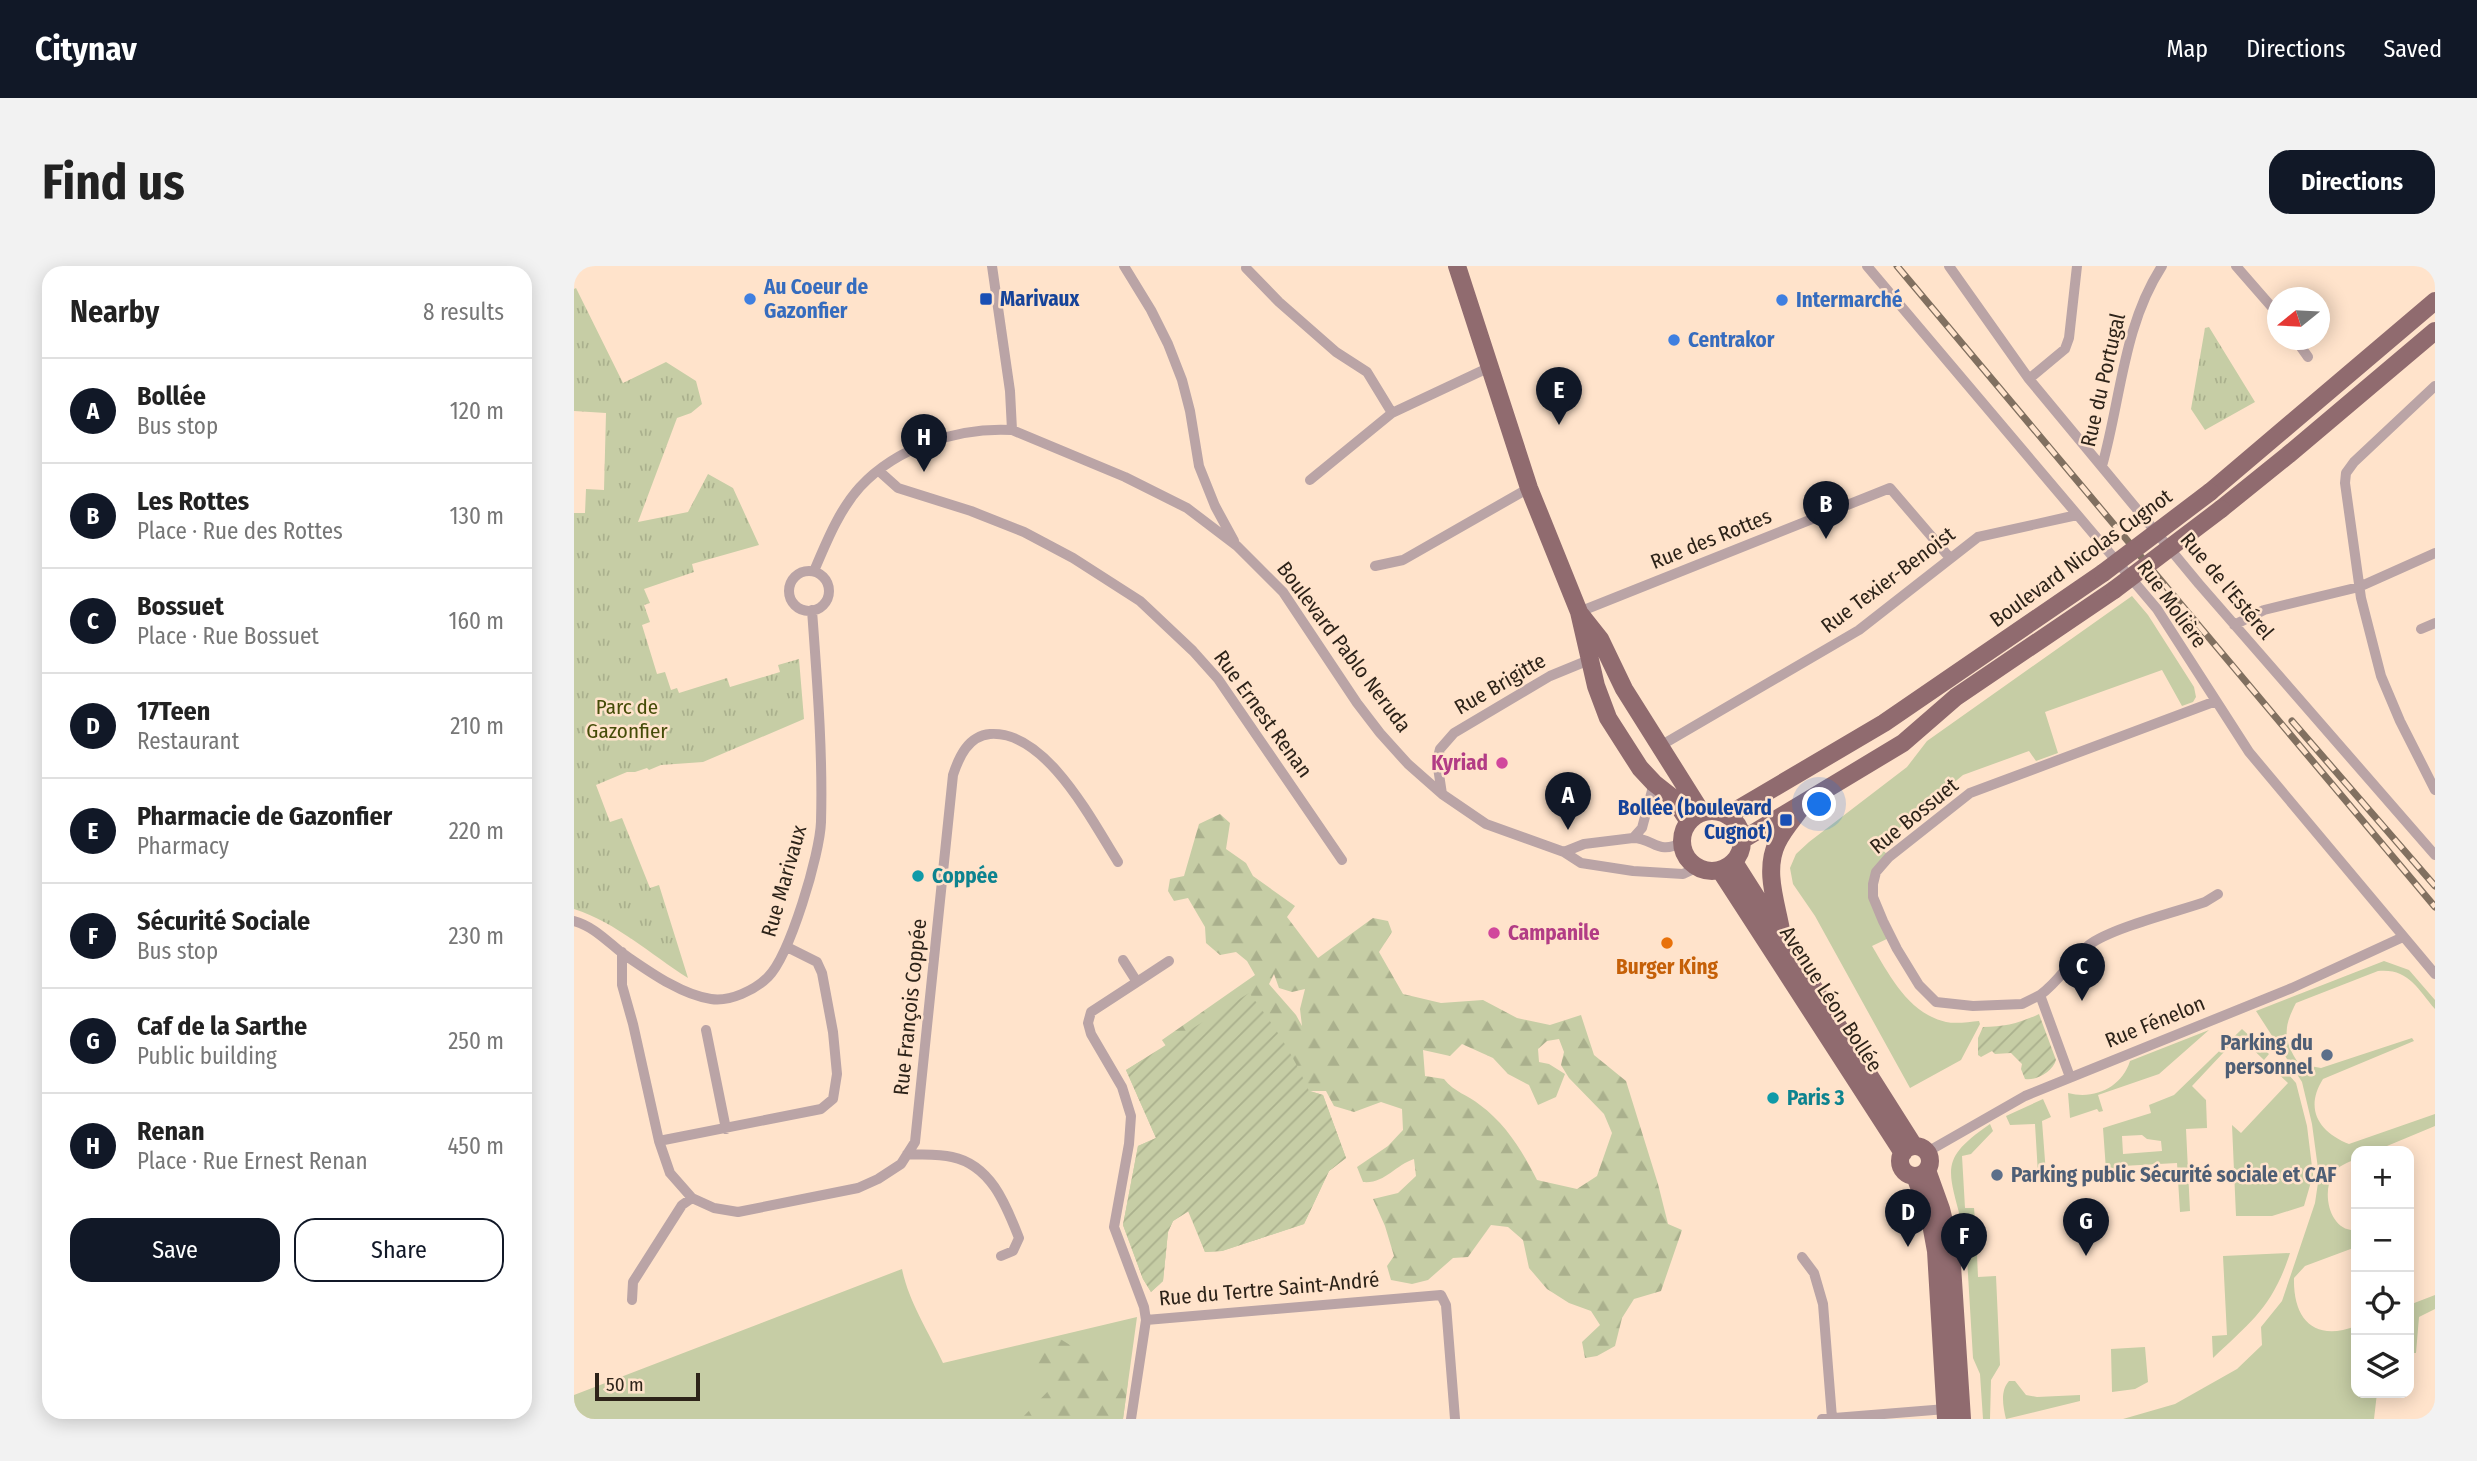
<!DOCTYPE html>
<meta charset="utf-8">
<style>
:root{--surface:#fff;--page:#f2f2f2;--text:#222;--muted:#767676;--line:#e0e0e0;--accent:#111827}
body{margin:0;font-family:"Fira Sans Condensed",sans-serif;background:var(--page);color:var(--text)}
.controls{position:absolute;right:21px;bottom:21px;display:grid;overflow:hidden;border-radius:14px;box-shadow:0 4px 18px #0003}
.controls button{width:63px;height:63px;display:grid;place-items:center;padding:0;border:0;border-bottom:2px solid var(--line);background:var(--surface);color:var(--text);font:35px sans-serif}
.compass{position:absolute;left:1693px;top:21px;width:63px;height:63px;border-radius:50%;background:var(--surface);box-shadow:0 4px 18px #0003;rotate:252deg}
.scale{position:absolute;left:21px;bottom:18px;width:105px;box-sizing:border-box;padding-left:7px;border:4px solid #2d2319;border-top:0;font-size:19px;line-height:24px;white-space:nowrap;color:#2d2319;-webkit-text-stroke:5px #ffe3cb;paint-order:stroke}
.you{position:absolute;left:1246px;top:539px;width:24px;height:24px;margin:-18px;border:5px solid #fff;border-radius:50%;background:#1a73e8;box-shadow:0 0 0 10px #1a73e833}
.badge{display:grid;place-items:center;width:46px;height:46px;border-radius:50%;background:var(--accent);color:#fff;font-size:23px;font-weight:700}
.pin{position:absolute;translate:-50% -58px;filter:drop-shadow(0 2px 4px #0008)}
.pin::after{content:'';position:absolute;top:37px;width:24px;height:21px;background:inherit;clip-path:polygon(0 0,100% 0,50% 100%)}
.list{margin:0;padding:0;list-style:none}
h2{display:flex;justify-content:space-between;align-items:center;height:91px;margin:0;padding:0 28px;font-size:30px}
h2 small{font-size:23px;font-weight:400;color:var(--muted)}
.list li{display:grid;grid-template-columns:46px 1fr auto;gap:21px;align-items:center;box-sizing:border-box;height:105px;padding:0 28px;border-top:2px solid var(--line)}
.list b{display:block;font-size:26px;white-space:nowrap}
.list p{margin:0;font-size:23px;white-space:nowrap;color:var(--muted)}
.list em{font-size:23px;font-style:normal;color:var(--muted)}
.actions{display:flex;gap:14px;padding:21px 28px}
.actions a{flex:1;padding:16px 0;border:2px solid var(--accent);border-radius:21px;text-align:center;font-size:24px;color:var(--accent)}
.actions .main{background:var(--accent);color:#fff}
.icon{flex:none;width:38px;height:38px;fill:none;stroke:currentColor;stroke-width:2;stroke-linecap:round;stroke-linejoin:round}
.map{position:relative;flex:none;width:1861px;height:1153px;overflow:hidden;border-radius:21px}
header{display:flex;align-items:center;gap:42px;box-sizing:border-box;height:98px;padding:0 35px;background:var(--accent);color:#fff}
header strong{font-size:33px}
nav{display:flex;gap:38px;margin-inline-start:auto;font-size:24px}
.intro{display:flex;align-items:center;justify-content:space-between;box-sizing:border-box;height:168px;padding:0 42px}
h1{margin:0;font-size:49px}
.button{padding:18px 32px;border-radius:21px;background:var(--accent);color:#fff;font-size:24px;font-weight:700}
main{display:flex;gap:42px;padding:0 42px}
aside{flex:1;background:var(--surface);border-radius:21px;box-shadow:0 4px 18px #0003}
.map>svg:first-child{display:block}
.grass{fill:#c6cda5;fill-rule:evenodd}
.forest{fill:url(#forest-firs);fill-rule:evenodd}
.park{fill:url(#park-tufts)}
.garden{fill:url(#garden-furrows)}
.lines{fill:none;stroke-linecap:round;stroke-linejoin:round}
.minor{stroke:#baa4a6;stroke-width:10}
.primary{stroke:#906b6f;stroke-width:18}
.rail-casing{stroke:#817060;stroke-width:7}
.rail{stroke:#ffe3cb;stroke-width:4.5;stroke-dasharray:13;stroke-linecap:butt}
.primary-bridge{stroke:#906b6f;stroke-width:18}
.shop-dot{fill:#3f7fe0;stroke:#ffe3cb;stroke-width:2.5}
.transit-dot{fill:#1a4fb4;stroke:#ffe3cb;stroke-width:2.5}
.hotel-dot{fill:#d1479c;stroke:#ffe3cb;stroke-width:2.5}
.culture-dot{fill:#0f9aa8;stroke:#ffe3cb;stroke-width:2.5}
.food-dot{fill:#e8710a;stroke:#ffe3cb;stroke-width:2.5}
.service-dot{fill:#5c6f8a;stroke:#ffe3cb;stroke-width:2.5}
.labels{text-anchor:middle;dominant-baseline:central;stroke-width:5;stroke-linejoin:round;paint-order:stroke}
.shop-label{font-size:21px;font-weight:bold;fill:#366cbe;stroke:#ffe3cb;text-anchor:start}
.transit-label{font-size:21px;font-weight:bold;fill:#164399;stroke:#ffe3cb;text-anchor:start}
.street-label{font-size:21px;fill:#2d2319;stroke:#ffe3cb}
.park-label{font-size:21px;fill:#454c08;stroke:#ffe3cb}
.hotel-label{font-size:21px;font-weight:bold;fill:#b23c85;stroke:#ffe3cb;text-anchor:end}
.culture-label{font-size:21px;font-weight:bold;fill:#0d838f;stroke:#ffe3cb;text-anchor:start}
.food-label{font-size:21px;font-weight:bold;fill:#c56008;stroke:#ffe3cb}
.service-label{font-size:21px;font-weight:bold;fill:#4e5e75;stroke:#ffe3cb;text-anchor:end}
</style>
<header>
<strong>Citynav</strong>
<nav><a>Map</a><a>Directions</a><a>Saved</a></nav>
</header>
<div class="intro"><h1>Find us</h1><a class="button">Directions</a></div>
<main>
<aside>
<h2>Nearby<small>8 results</small></h2>
<ul class="list">
<li><span class="badge">A</span><div><b>Bollée</b><p>Bus stop</p></div><em>120 m</em></li>
<li><span class="badge">B</span><div><b>Les Rottes</b><p>Place · Rue des Rottes</p></div><em>130 m</em></li>
<li><span class="badge">C</span><div><b>Bossuet</b><p>Place · Rue Bossuet</p></div><em>160 m</em></li>
<li><span class="badge">D</span><div><b>17Teen</b><p>Restaurant</p></div><em>210 m</em></li>
<li><span class="badge">E</span><div><b>Pharmacie de Gazonfier</b><p>Pharmacy</p></div><em>220 m</em></li>
<li><span class="badge">F</span><div><b>Sécurité Sociale</b><p>Bus stop</p></div><em>230 m</em></li>
<li><span class="badge">G</span><div><b>Caf de la Sarthe</b><p>Public building</p></div><em>250 m</em></li>
<li><span class="badge">H</span><div><b>Renan</b><p>Place · Rue Ernest Renan</p></div><em>450 m</em></li>
</ul>
<div class="actions"><a class="main">Save</a><a>Share</a></div>
</aside>
<div class="map">
<svg width="1861" height="1153" viewBox="0 0 1861 1153">
<defs>
<pattern id="forest-firs" width="22" height="20" patternUnits="userSpaceOnUse" patternTransform="scale(1.75)"><rect width="22" height="20" fill="#c6cda5"/><path d="M5 1l3.5 6h-7zM16 11l3.5 6h-7z" fill="#aab08d"/></pattern>
<pattern id="park-tufts" width="24" height="20" patternUnits="userSpaceOnUse" patternTransform="scale(1.75)"><rect width="24" height="20" fill="#c6cda5"/><path d="M3 7l-1-3M5 7V3M7 7l1-3M15 17l-1-3M17 17v-4M19 17l1-3" fill="none" stroke="#aab08d"/></pattern>
<pattern id="garden-furrows" width="10" height="10" patternUnits="userSpaceOnUse" patternTransform="scale(1.75)"><rect width="10" height="10" fill="#c6cda5"/><path d="M-1 1l2-2M0 10L10 0M9 11l2-2" fill="none" stroke="#aab08d"/></pattern>
</defs>
<rect width="100%" height="100%" fill="#ffe3cb"/>
<path class="grass" d="M 1558,330 L 1574,349 L 1620,421 L 1622,431 L 1619,436 L 1608,440 L 1588,404 L 1471,446 L 1484,487 L 1462,495 L 1455,485 L 1389,509 L 1305,579 L 1315,591 L 1299,618 L 1317,671 L 1298,680 C 1316,710 1334,747 1372,756 C 1382,758 1395,756 1405,755 L 1406,758 L 1387,794 L 1336,822 L 1241,650 L 1219,618 L 1216,602 L 1222,588 L 1235,576 L 1333,501 L 1353,475 Z
M 1810,695 L 1835,704 L 1861,734 L 1861,743 C 1843,722 1834,702 1804,705 L 1722,737 C 1709,762 1709,774 1725,798 L 1747,802 L 1838,772 L 1840,775 L 1749,813 C 1730,843 1745,866 1775,878 L 1861,848 L 1861,860 L 1801,885 L 1782,885 L 1782,893 C 1775,896 1763,900 1759,908 C 1747,927 1756,966 1782,964 L 1782,981 L 1731,1000 L 1720,1012 C 1719,1054 1741,1076 1782,1060 L 1782,1127 L 1803,1127 L 1800,1153 L 1549,1153 L 1601,1138 L 1663,1103 L 1688,1079 L 1687,1061 L 1708,1035 L 1741,937 L 1745,910 L 1738,858 L 1728,816 L 1682,745 Z
M 1668,763 L 1695,788 L 1690,794 L 1665,770 L 1618,820 L 1632,834 L 1633,862 L 1612,863 L 1616,945 L 1606,946 L 1603,897 L 1548,900 L 1548,903 L 1532,904 L 1529,862 L 1577,847 L 1575,839 L 1600,829 ZM 1568,869 L 1573,873 L 1587,875 L 1588,885 L 1549,888 L 1548,870 Z
M 1635,764 L 1585,808 L 1524,829 L 1529,845 L 1525,846 L 1523,843 L 1496,852 L 1494,827 C 1521,834 1548,821 1556,795 Z
M 1705,798 L 1722,817 L 1733,860 L 1739,909 L 1730,940 L 1698,950 L 1662,950 L 1658,859 L 1667,867 L 1714,817 L 1700,804 Z
M 1469,833 L 1477,851 L 1468,855 L 1472,908 L 1464,908 L 1461,858 L 1436,859 L 1432,850 Z
M 1416,858 L 1419,865 L 1397,888 L 1388,890 L 1391,942 L 1400,942 L 1401,954 L 1387,954 C 1373,901 1367,892 1416,858 Z
M 1392,975 L 1402,975 L 1399,983 L 1403,989 L 1404,1011 L 1422,1010 L 1426,1099 L 1417,1114 L 1416,1153 L 1409,1153 L 1406,1108 L 1399,1092 Z
M 1716,987 C 1699,1040 1678,1055 1639,1092 L 1638,1070 L 1653,1069 L 1649,990 Z
M 328,1003 C 335,1037 355,1066 369,1097 L 563,1051 L 549,1153 L 2,1153 L 0,1147 L 0,1129 Z
M 1861,1029 L 1861,1043 L 1845,1051 L 1842,1087 L 1835,1087 L 1835,1039 Z
M 1571,1081 L 1574,1116 L 1561,1123 L 1538,1126 L 1537,1083 Z
M 1435,1115 L 1441,1115 L 1452,1129 L 1463,1131 L 1506,1129 L 1506,1135 L 1432,1153 C 1429,1140 1426,1125 1435,1115 Z"/>
<path class="forest" d="M 646,548 L 656,557 L 652,583 L 672,597 L 679,610 L 721,640 L 713,651 L 744,692 L 799,652 L 814,655 L 818,666 L 805,686 L 829,728 L 867,737 L 909,734 L 943,752 L 976,759 L 1007,749 L 1020,789 L 1052,815 L 1084,918 L 1094,958 L 1108,964 L 1087,1025 L 1060,1033 L 1048,1052 L 1041,1080 L 1023,1090 L 1011,1092 L 1008,1076 L 1026,1059 L 1017,1045 L 995,1037 L 973,1023 L 955,1002 L 949,974 L 934,961 L 917,959 L 894,991 L 879,992 L 854,1014 L 838,1018 L 817,1014 L 813,1000 L 820,990 L 811,960 L 799,933 L 824,927 L 842,910 L 840,893 C 821,899 811,918 789,916 L 783,901 L 814,880 L 829,864 L 828,843 L 807,836 L 780,846 L 760,840 L 752,825 L 736,825 L 749,829 L 772,892 L 755,905 L 730,958 L 648,985 L 631,986 L 614,945 L 599,955 L 594,966 L 589,1015 L 577,1026 L 569,1013 L 549,959 L 564,880 L 582,872 L 552,804 L 592,780 L 588,774 L 681,709 L 673,695 L 662,686 L 646,689 L 632,677 L 631,661 L 614,632 L 600,635 L 594,625 L 596,613 L 610,610 L 625,558 ZM 700,708 L 705,722 L 718,726 L 731,723 L 726,743 L 728,760 L 722,749 L 695,718 ZM 985,773 L 990,786 L 987,799 L 995,812 L 1030,848 L 1038,867 L 1023,910 L 1003,923 L 963,914 C 949,886 932,858 906,839 C 894,829 880,826 870,813 L 851,810 L 849,784 L 876,790 L 888,778 L 919,792 L 934,808 L 955,819 L 964,839 L 982,831 L 991,808 L 975,798 L 965,796 L 964,783 L 973,775 Z
M 483,1071 L 554,1115 L 549,1153 L 447,1153 L 480,1119 L 455,1096 Z"/>
<path class="park" d="M 2,22 L 49,117 L 92,96 L 122,115 L 128,138 L 117,147 L 103,152 L 64,256 L 114,246 L 134,208 L 159,222 L 185,279 L 118,298 L 120,306 L 70,323 L 76,337 L 70,339 L 76,356 L 68,359 L 83,408 L 91,406 L 97,424 L 103,422 L 105,427 L 153,412 L 156,421 L 206,406 L 204,399 L 225,393 L 230,453 L 129,496 L 87,499 L 75,504 L 73,502 L 61,506 L 53,506 L 22,519 L 36,556 L 48,552 L 76,622 L 85,619 L 114,712 C 76,688 43,657 0,643 L 0,247 L 11,247 L 12,223 L 30,224 L 32,147 L 0,145 L 0,23 Z
M 1635,61 L 1681,136 L 1631,164 L 1617,143 L 1631,62 Z"/>
<path class="garden" d="M 675,727 C 699,757 720,790 735,825 L 749,829 L 772,892 L 755,905 L 730,958 L 648,985 L 631,986 L 615,945 L 599,955 L 594,966 L 589,1015 L 577,1026 L 569,1013 L 549,959 L 564,880 L 582,872 L 552,804 Z
M 1465,748 L 1482,794 C 1479,805 1463,815 1451,813 L 1447,803 L 1448,798 L 1437,787 L 1421,788 L 1418,785 L 1407,791 L 1404,789 L 1404,772 L 1409,761 C 1430,761 1446,757 1465,748 Z"/>
<g class="lines">
<path class="minor" d="M 418,0 L 436,125 L 438,164
M 550,0 L 577,44 L 594,78 L 608,114 L 616,145 L 625,200 L 641,240 L 660,275
M 1293,0 L 1583,343 L 1675,486 L 1861,708
M 1375,0 L 1455,113 L 1625,318 L 1861,589
M 1662,0 L 1703,47
M 672,2 L 705,36 L 762,86 L 793,106 L 818,147 L 916,101
M 1722,74 L 1734,91
M 1455,113 L 1491,83 L 1495,72 L 1503,0
M 1861,120 L 1780,196 L 1772,207 L 1771,217 L 1787,332 L 1807,410 L 1826,455 L 1861,524
M 1528,200 C 1547,133 1549,60 1588,0
M 305,205 L 324,222 L 397,245 L 450,266 L 499,292 L 566,335 L 619,385 L 644,413 L 768,594
M 736,214 L 818,147
M 801,300 L 829,294 L 955,222
M 240,305 C 252,277 265,244 286,221 C 323,181 384,161 438,164 L 551,211 L 613,242 L 663,280 L 709,326 L 783,437 L 806,467 L 834,498 L 868,528 L 912,558 L 990,586 L 1007,597 L 1059,605 L 1109,608 L 1124,601
M215 325a20 20 0 1 1 40 0a20 20 0 1 1-40 0Z
M 1005,346 L 1316,222 L 1376,292
M 1660,359 L 1690,344 L 1785,321 L 1861,287
M 1847,363 L 1861,357
M 1086,480 L 1285,364 L 1404,271 L 1503,249
M 868,528 L 863,495 L 866,483 L 880,467 L 976,410 L 1015,394
M 1059,572 L 1068,562 L 1080,517
M 990,586 L 1010,578 L 1059,572 C 1080,572 1084,590 1108,576
M 0,655 C 19,660 33,675 48,687 C 73,704 107,729 137,733 C 156,736 181,724 194,711 C 216,689 246,588 247,556 C 249,486 243,414 238,344
M 48,686 L 48,719 L 59,758 L 85,875 L 96,907 L 118,932 L 140,942 L 164,946 L 284,922 L 304,913 L 327,898 L 341,876 L 379,509 C 385,491 394,470 416,468 C 472,464 518,555 544,596
M 549,694 L 563,716 L 517,746 L 514,757 L 517,768 L 548,821 L 557,850 L 555,878 L 540,961 L 570,1041 L 572,1054 L 557,1153
M 563,716 L 595,695
M 1466,729 C 1486,715 1496,694 1515,679 C 1537,662 1602,646 1631,636 L 1644,628
M 132,764 L 152,863
M 1496,811 L 1466,729 L 1448,738 L 1399,740 L 1362,736 L 1345,719 L 1323,683 L 1309,655 L 1299,631 L 1299,618 L 1302,606 L 1315,591 L 1396,527 L 1642,435
M 85,875 L 247,843 L 259,833 L 263,808 L 259,766 L 248,707 L 243,696 L 213,681
M 1353,886 L 1451,830 L 1718,722 L 1829,671
M 333,888 C 348,889 364,888 378,891 C 417,899 432,939 445,972 L 439,985 L 427,990
M 1228,991 L 1240,1007 L 1249,1038 L 1258,1152
M 58,1034 L 59,1016 L 108,939 L 118,932
M 572,1054 L 867,1029 L 872,1039 L 881,1153
M 1248,1153 L 1372,1143"/>
<path class="primary" d="M 883,0 L 955,222 L 1005,346 L 1022,420 L 1034,452 L 1066,502 L 1080,517 L 1099,532 L 1115,556
M 1636,226 L 1861,35
M 1647,243 L 1714,189 L 1861,65
M 1007,349 L 1026,373 L 1050,423 L 1128,547
M1108 575a30 30 0 1 1 60 0a30 30 0 1 1-60 0Z
M 1154,549 L 1310,457 L 1529,307
M 1168,574 L 1329,477 L 1382,431 L 1540,324
M 1160,596 L 1340,880
M 1146,604 L 1329,887
M 1207,664 C 1202,636 1190,604 1203,577 C 1209,564 1220,552 1228,541
M1326 895a15 15 0 1 1 30 0a15 15 0 1 1-30 0Z
M 1353,904 L 1367,943 L 1377,984 L 1388,1153
M 1341,910 L 1355,947 L 1362,985 L 1372,1153"/>
<g class="rail-casing">
<path id="rail" d="M 1323,0 L 1861,641
M 1718,455 L 1861,620"/>
</g>
<use href="#rail" class="rail"/>
<path class="primary-bridge" d="M 1529,307 L 1636,226
M 1540,324 L 1647,243"/>
</g>
<g class="shop-dot">
<circle cx="176" cy="33" r="7"/>
<circle cx="1208" cy="34" r="7"/>
<circle cx="1100" cy="74" r="7"/>
</g>
<g class="transit-dot">
<rect x="405" y="26" width="14" height="14" rx="3.5"/>
<rect x="1205" y="547" width="14" height="14" rx="3.5"/>
</g>
<g class="hotel-dot">
<circle cx="928" cy="497" r="7"/>
<circle cx="920" cy="667" r="7"/>
</g>
<g class="culture-dot">
<circle cx="344" cy="610" r="7"/>
<circle cx="1199" cy="832" r="7"/>
</g>
<circle class="food-dot" cx="1093" cy="677" r="7"/>
<g class="service-dot">
<circle cx="1753" cy="789" r="7"/>
<circle cx="1423" cy="909" r="7"/>
</g>
<g class="labels">
<g class="shop-label">
<text x="190" y="21">Au Coeur de<tspan x="190" dy="24">Gazonfier</tspan></text>
<text x="1222" y="34">Intermarché</text>
<text x="1114" y="74">Centrakor</text>
</g>
<g class="transit-label">
<text x="426" y="33">Marivaux</text>
<text x="1198" y="542" text-anchor="end">Bollée (boulevard<tspan x="1198" dy="24">Cugnot)</tspan></text>
</g>
<g class="street-label">
<text transform="translate(1529 114) rotate(-77)">Rue du Portugal</text>
<text transform="translate(1137 273) rotate(-22)">Rue des Rottes</text>
<text transform="translate(1507 292) rotate(-36)">Boulevard Nicolas Cugnot</text>
<text transform="translate(1314 314) rotate(-37)">Rue Texier-Benoist</text>
<text transform="translate(1653 320) rotate(50)">Rue de l'Estérel</text>
<text transform="translate(1598 338) rotate(54)">Rue Molière</text>
<text transform="translate(770 381) rotate(53)">Boulevard Pablo Neruda</text>
<text transform="translate(926 418) rotate(-30)">Rue Brigitte</text>
<text transform="translate(689 448) rotate(54)">Rue Ernest Renan</text>
<text transform="translate(1340 550) rotate(-39)">Rue Bossuet</text>
<text transform="translate(210 615) rotate(-74)">Rue Marivaux</text>
<text transform="translate(1257 733) rotate(57)">Avenue Léon Bollée</text>
<text transform="translate(336 741) rotate(-84)">Rue François Coppée</text>
<text transform="translate(1581 756) rotate(-22)">Rue Fénelon</text>
<text transform="translate(695 1023) rotate(-5)">Rue du Tertre Saint-André</text>
</g>
<g class="park-label">
<text x="53" y="441">Parc de<tspan x="53" dy="24">Gazonfier</tspan></text>
</g>
<g class="hotel-label">
<text x="914" y="497">Kyriad</text>
<text x="934" y="667" text-anchor="start">Campanile</text>
</g>
<g class="culture-label">
<text x="358" y="610">Coppée</text>
<text x="1213" y="832">Paris 3</text>
</g>
<g class="food-label">
<text x="1093" y="701">Burger King</text>
</g>
<g class="service-label">
<text x="1739" y="777">Parking du<tspan x="1739" dy="24">personnel</tspan></text>
<text x="1437" y="909" text-anchor="start">Parking public Sécurité sociale et CAF</text>
</g>
</g>
</svg>
<div class="controls">
<button>+</button>
<button>−</button>
<button><svg class="icon" aria-label="locate" viewBox="0 0 24 24"><circle cx="12" cy="12" r="6"/><path d="M12 2v4M12 18v4M2 12h4M18 12h4"/></svg></button>
<button><svg class="icon" aria-label="layers" viewBox="0 0 24 24"><path d="M12 4l9 5-9 5-9-5zM3 14l9 5 9-5"/></svg></button>
</div>
<svg class="compass" viewBox="-18 -18 36 36"><path d="M0-13l5 13h-10z" fill="#e53935"/><path d="M0 13l5-13h-10z" fill="#767676"/></svg>
<div class="scale">50 m</div>
<div class="you"></div>
<div class="pin badge" style="left:994px;top:564px">A</div>
<div class="pin badge" style="left:1252px;top:273px">B</div>
<div class="pin badge" style="left:1508px;top:735px">C</div>
<div class="pin badge" style="left:1334px;top:981px">D</div>
<div class="pin badge" style="left:985px;top:159px">E</div>
<div class="pin badge" style="left:1390px;top:1005px">F</div>
<div class="pin badge" style="left:1512px;top:990px">G</div>
<div class="pin badge" style="left:350px;top:206px">H</div>
</div>
</main>
